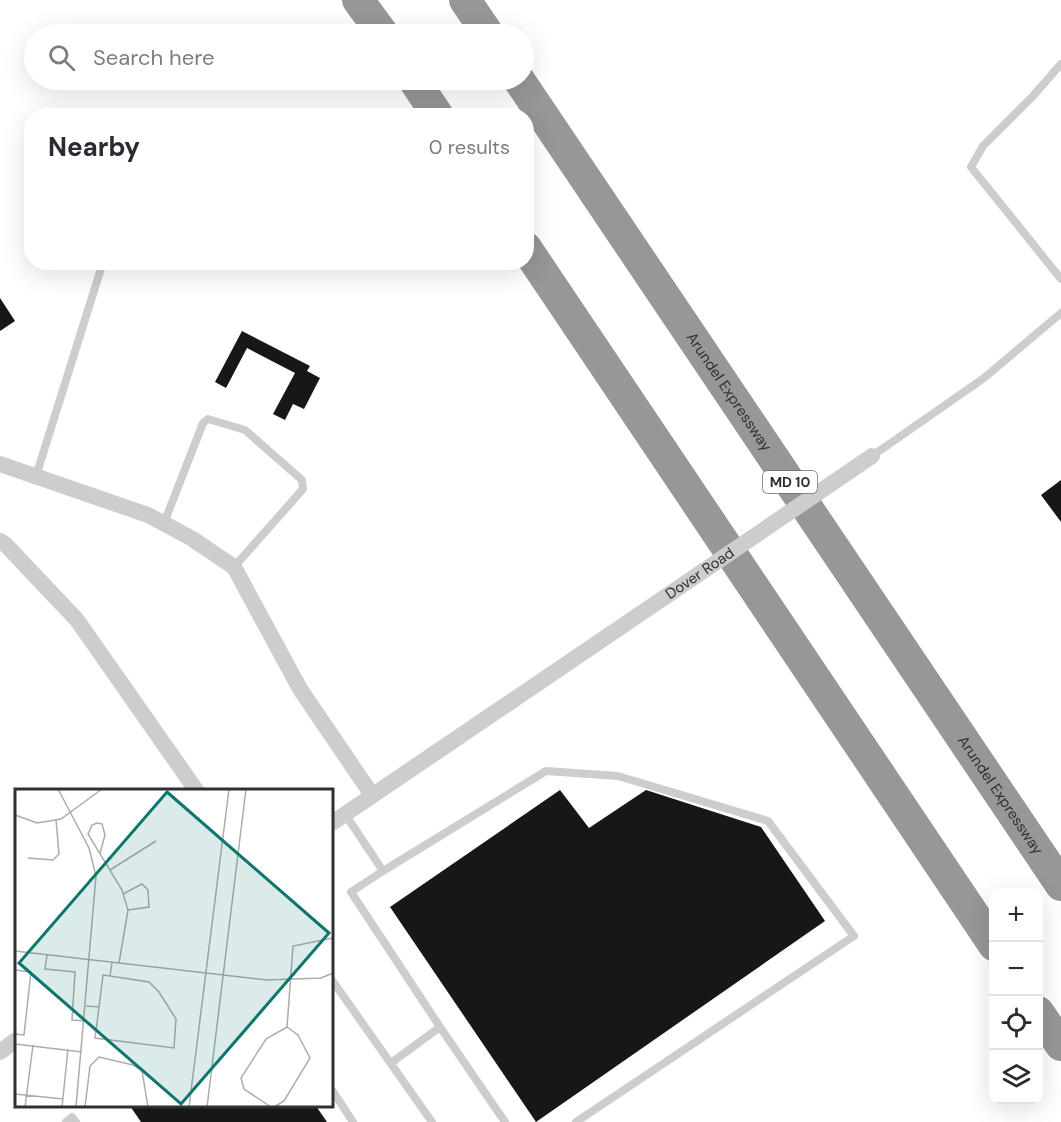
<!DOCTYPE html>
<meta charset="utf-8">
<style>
:root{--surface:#fff;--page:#f2f2f3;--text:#2b2b33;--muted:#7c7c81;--line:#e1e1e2}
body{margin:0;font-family:"DM Sans",sans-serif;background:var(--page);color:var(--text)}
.controls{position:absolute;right:18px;bottom:18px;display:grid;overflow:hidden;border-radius:12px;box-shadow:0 6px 24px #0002}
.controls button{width:54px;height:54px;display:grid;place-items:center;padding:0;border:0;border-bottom:2px solid var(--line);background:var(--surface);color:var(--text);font:30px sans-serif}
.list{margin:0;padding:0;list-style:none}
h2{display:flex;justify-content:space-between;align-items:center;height:78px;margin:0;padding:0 24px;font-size:26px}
h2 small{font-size:20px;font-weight:400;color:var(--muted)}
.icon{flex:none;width:33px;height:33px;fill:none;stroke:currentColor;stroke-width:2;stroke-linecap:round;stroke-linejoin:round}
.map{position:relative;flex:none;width:1061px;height:1122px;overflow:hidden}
.search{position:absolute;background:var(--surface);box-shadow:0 6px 24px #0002;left:24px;top:24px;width:510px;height:66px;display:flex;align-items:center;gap:15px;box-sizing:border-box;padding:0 21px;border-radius:33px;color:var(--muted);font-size:22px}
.panel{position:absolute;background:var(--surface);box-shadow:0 6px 24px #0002;left:24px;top:108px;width:510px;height:162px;border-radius:24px}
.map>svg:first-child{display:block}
.building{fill:#171717}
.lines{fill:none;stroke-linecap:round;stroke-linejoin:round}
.service{stroke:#cdcdcd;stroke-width:8}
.minor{stroke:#cdcdcd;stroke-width:16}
.motorway{stroke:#979797;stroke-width:32}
.minor-bridge{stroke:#cdcdcd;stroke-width:16}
.labels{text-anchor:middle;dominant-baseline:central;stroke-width:6;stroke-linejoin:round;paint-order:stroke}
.shield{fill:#fff;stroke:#6e6e6e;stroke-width:1.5}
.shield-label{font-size:14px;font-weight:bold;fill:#303030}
.street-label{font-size:15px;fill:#303030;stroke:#fff}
.inset-road{fill:none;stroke:#acacac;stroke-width:1.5}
.view{fill:#0f766e;fill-opacity:0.15;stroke:#0f766e;stroke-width:3}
.inset-edge{fill:none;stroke:#303030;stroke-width:3}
</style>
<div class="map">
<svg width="1061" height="1122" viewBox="0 0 1061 1122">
<rect width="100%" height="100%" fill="#fff"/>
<path class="building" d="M 0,298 L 15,321 L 0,331 Z
M 242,331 L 310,366 L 307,371 L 320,378 L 304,409 L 293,404 L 285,420 L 273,414 L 295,373 L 247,348 L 226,388 L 215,382 Z
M 1061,480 L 1061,522 L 1041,495 Z
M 560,790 L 589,828 L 646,790 L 761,827 L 825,921 L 536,1122 L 390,907 Z
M 130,1106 L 316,1106 L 327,1122 L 141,1122 Z"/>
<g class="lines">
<path class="service" d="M 1061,64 L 1033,96 L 983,146 L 971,167 L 1061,279
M 872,456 L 984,378 L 1061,313
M 36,476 L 103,262
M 164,523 L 203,423 L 208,419 L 245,430 L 302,480 L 303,489 L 234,567
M 345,814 L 383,871 L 351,892 L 440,1027 L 391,1063
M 383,871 L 546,771 L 618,776 L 768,821 L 854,936 L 576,1122
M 332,980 L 432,1122
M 440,1027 L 505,1122
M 332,1090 L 353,1122
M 66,1122 L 72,1117 L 76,1122"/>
<path class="minor" d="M 0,464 L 148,515 L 191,538 L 234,567 L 300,689 L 372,795
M 0,541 L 6,545 L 77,620 L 196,790
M 332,823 L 665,597
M 0,1052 L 16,1040"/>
<g class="motorway">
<path d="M 358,0 L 383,34"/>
<path d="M 465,0 L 488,34"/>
<path d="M 414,80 L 438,116"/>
<path id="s1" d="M 519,80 L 1061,885"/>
<path d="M 526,248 L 994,945"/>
<path d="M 1038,1012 L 1061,1045"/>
</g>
<path class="minor-bridge" id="s2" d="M 665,597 L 872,456"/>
</g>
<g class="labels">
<rect class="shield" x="763" y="471" width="54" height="22" rx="4.5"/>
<g class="shield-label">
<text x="790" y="482">MD 10</text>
</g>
<g class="street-label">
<text stroke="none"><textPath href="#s1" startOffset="376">Arundel Expressway</textPath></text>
<text stroke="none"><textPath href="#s2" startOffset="42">Dover Road</textPath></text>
<text stroke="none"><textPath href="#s1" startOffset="862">Arundel Expressway</textPath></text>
</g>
</g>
<g transform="translate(15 789)">
<rect width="318" height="318" fill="#fff"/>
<path class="inset-road" d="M 43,0 L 74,59 L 81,87 L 61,318M 0,26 L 22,34 L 46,30 L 87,0M 85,64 L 90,46 L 87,35 L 82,34 L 77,36 L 73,45 L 107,101 L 113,121 L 104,174M 13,69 L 38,71 L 44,65 L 41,31M 95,81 L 141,52M 108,105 L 127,95 L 133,101 L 134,118 L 113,121M 0,162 L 252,191 L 306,189 L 318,184M 32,166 L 30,180 L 60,183 L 57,231 L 70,232M 0,181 L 16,183 L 9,246 L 0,245M 71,217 L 84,218 L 88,186 L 95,187 L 97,173M 84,218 L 80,249 L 159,259 L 161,230 L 144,203 L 134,193 L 95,187M 272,238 L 278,157 L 318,149M 0,255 L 67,263M 0,305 L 48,310M 10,318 L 18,256M 47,318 L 53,260M 70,318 L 75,277 L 84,268 L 118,276 L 127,282 L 133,318M 174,318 L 214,0M 192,318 L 231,0M 256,318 L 229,300 L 226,289 L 251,250 L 272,238M 259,318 L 269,312 L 295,269 L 283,246 L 272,238"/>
<path class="view" d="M 152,3 L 314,144 L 166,315 L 4,174 Z"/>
<rect width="318" height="318" class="inset-edge"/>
</g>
</svg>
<div class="controls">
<button>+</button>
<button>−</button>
<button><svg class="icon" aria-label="locate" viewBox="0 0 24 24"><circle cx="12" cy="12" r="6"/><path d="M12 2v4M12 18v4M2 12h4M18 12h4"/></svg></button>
<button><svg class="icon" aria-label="layers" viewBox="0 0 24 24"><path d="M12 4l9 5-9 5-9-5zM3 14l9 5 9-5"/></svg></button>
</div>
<div class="search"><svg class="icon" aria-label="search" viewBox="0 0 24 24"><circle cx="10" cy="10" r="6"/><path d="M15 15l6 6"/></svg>Search here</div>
<section class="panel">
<h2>Nearby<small>0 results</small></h2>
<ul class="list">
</ul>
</section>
</div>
